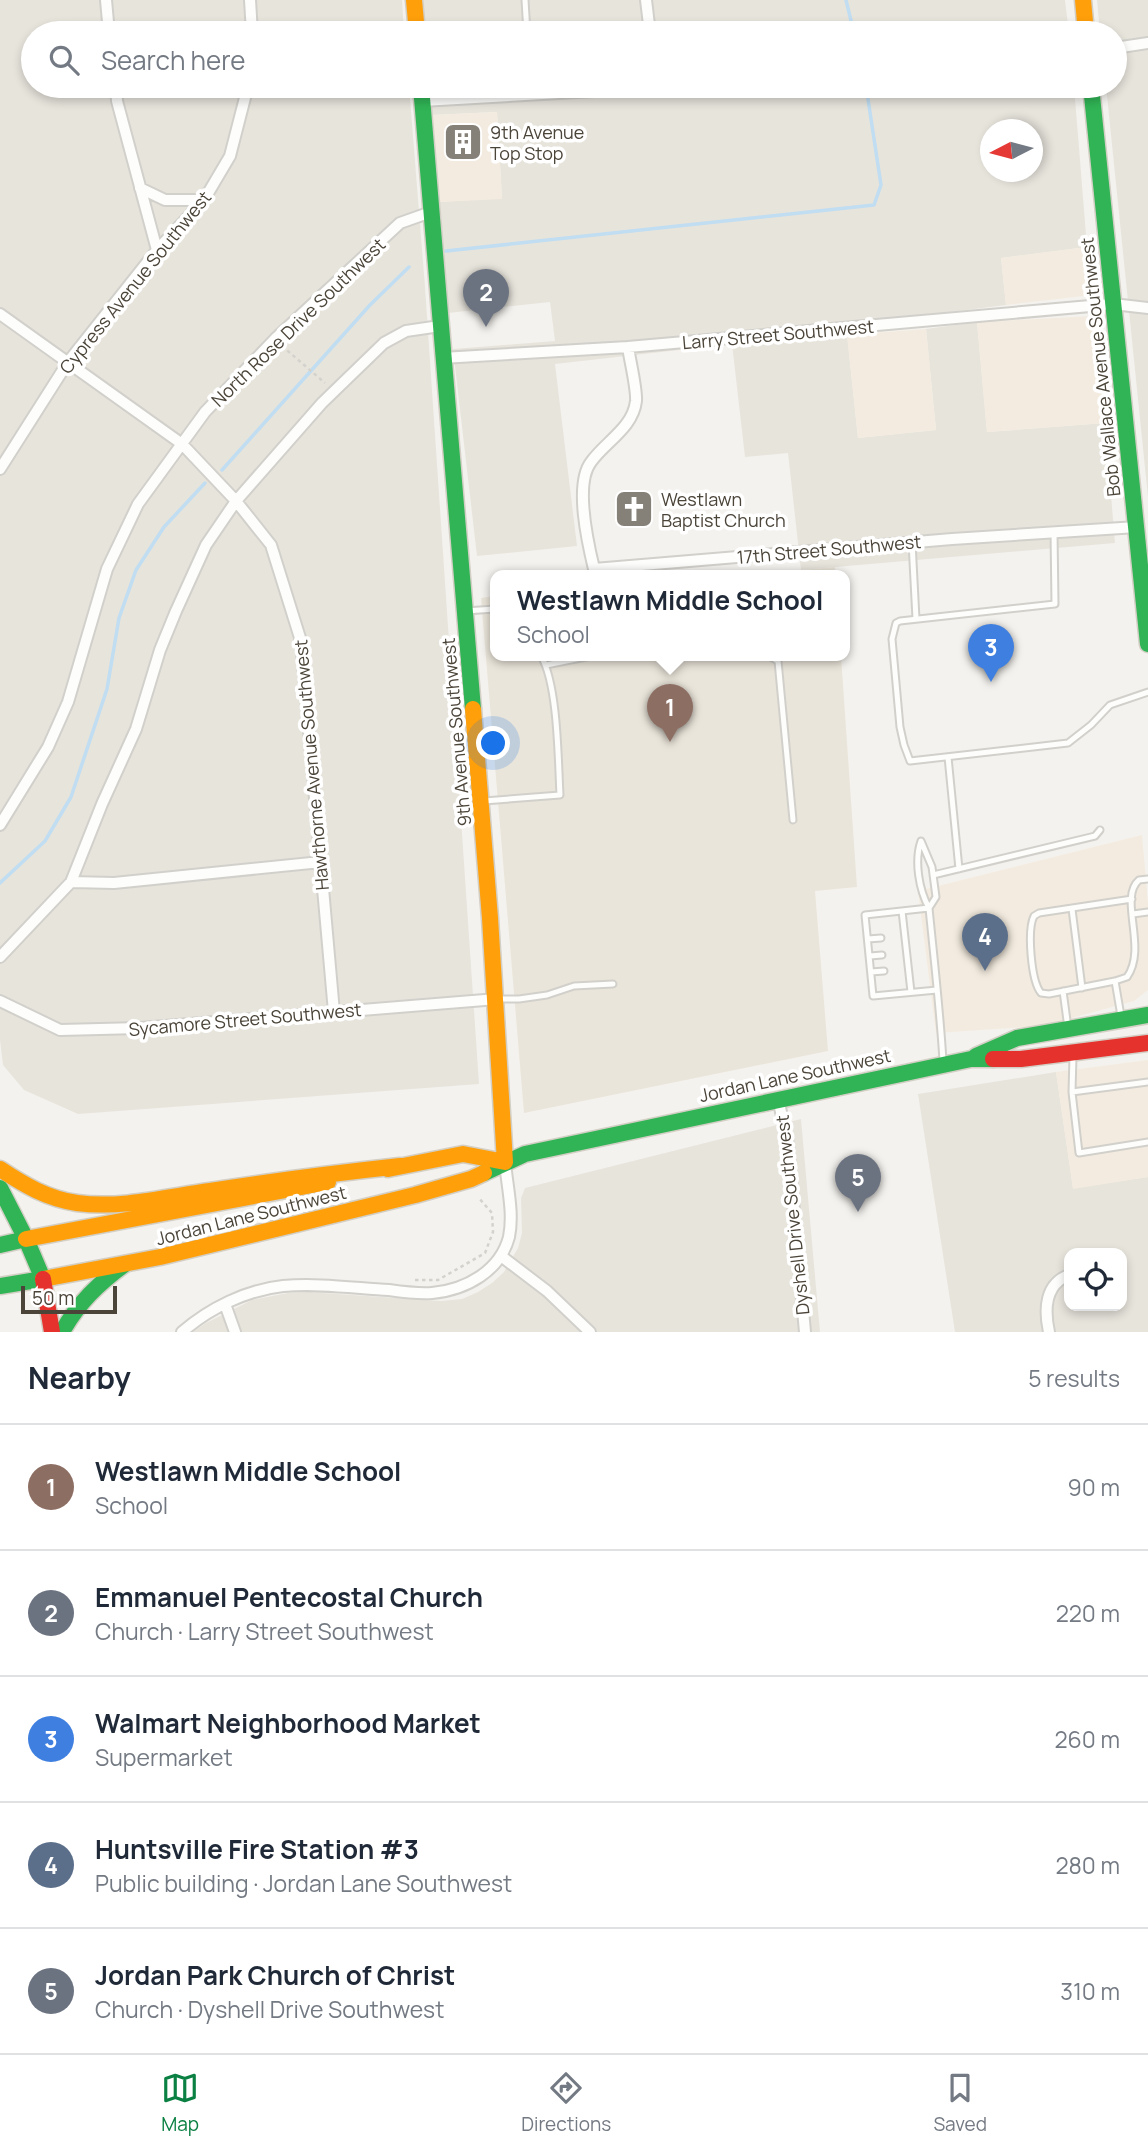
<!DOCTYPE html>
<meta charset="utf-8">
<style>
:root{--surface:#fff;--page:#f6f6f7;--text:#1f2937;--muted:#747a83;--line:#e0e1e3;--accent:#0b8043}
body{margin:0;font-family:Manrope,sans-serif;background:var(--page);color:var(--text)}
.controls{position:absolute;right:21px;bottom:21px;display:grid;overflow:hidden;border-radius:14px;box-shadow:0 4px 10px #0003}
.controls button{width:63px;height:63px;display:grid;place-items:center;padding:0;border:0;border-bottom:2px solid var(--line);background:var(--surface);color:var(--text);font:35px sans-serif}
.compass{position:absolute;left:980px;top:119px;width:63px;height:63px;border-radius:50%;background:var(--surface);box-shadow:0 4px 10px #0003;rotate:264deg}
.scale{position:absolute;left:21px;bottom:18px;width:96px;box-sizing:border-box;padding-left:7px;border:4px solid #4b4439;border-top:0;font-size:19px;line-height:24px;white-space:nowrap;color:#4b4439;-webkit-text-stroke:5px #fff;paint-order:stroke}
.you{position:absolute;left:494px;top:744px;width:24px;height:24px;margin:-18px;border:5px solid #fff;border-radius:50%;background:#1a73e8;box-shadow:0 0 0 10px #1a73e833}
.badge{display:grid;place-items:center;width:46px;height:46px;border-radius:50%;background:var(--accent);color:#fff;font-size:23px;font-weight:700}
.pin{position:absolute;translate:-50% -58px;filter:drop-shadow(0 2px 4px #0008)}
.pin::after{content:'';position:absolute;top:37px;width:24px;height:21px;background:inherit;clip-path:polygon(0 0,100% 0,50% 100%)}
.popup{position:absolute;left:490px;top:570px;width:360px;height:91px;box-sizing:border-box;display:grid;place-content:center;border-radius:14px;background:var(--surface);filter:drop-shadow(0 2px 5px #0005);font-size:23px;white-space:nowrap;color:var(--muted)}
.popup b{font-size:26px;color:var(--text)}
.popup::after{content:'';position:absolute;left:50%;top:100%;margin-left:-14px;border:14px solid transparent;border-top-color:var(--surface)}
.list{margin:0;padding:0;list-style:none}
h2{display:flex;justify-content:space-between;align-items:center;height:91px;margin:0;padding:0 28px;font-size:30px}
h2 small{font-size:23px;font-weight:400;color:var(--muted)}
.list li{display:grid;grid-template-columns:46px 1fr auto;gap:21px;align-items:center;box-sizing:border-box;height:126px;padding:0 28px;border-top:2px solid var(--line)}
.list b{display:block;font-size:26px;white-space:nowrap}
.list p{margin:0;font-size:23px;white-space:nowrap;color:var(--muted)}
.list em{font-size:23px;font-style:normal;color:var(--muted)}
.icon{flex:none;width:38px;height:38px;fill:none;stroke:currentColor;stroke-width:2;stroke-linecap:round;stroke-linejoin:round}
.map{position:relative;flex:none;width:1148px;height:1332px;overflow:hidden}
.search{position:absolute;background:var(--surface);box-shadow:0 4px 10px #0003;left:21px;right:21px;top:21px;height:77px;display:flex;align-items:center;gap:18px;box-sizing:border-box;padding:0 24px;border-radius:38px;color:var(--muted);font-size:26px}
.sheet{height:721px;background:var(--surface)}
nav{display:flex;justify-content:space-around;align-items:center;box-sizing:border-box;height:98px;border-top:2px solid var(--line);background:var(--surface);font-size:19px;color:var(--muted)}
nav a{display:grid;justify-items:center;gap:4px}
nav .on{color:var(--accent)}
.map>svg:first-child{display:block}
.residential{fill:#e7e4dc;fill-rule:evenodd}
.commercial{fill:#f3ebdf}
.education{fill:#eae5da}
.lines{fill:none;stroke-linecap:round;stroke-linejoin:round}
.stream{stroke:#c0ddf1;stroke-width:3.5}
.lane-casing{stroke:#d2d0cb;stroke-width:9}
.street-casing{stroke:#d2d0cb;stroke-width:14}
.fast-casing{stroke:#d3cfc5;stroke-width:19}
.slow-casing{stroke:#d3cfc5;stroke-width:19}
.jam-casing{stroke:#d3cfc5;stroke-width:19}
.path{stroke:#d3d2cc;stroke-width:2.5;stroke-dasharray:3.5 3.5;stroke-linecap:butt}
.lane{stroke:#fdfdfc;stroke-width:5}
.street{stroke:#fdfdfc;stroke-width:10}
.fast{stroke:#30b455;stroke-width:16}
.slow{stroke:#ff9f0a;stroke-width:16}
.jam{stroke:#e5322d;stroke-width:16}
.labels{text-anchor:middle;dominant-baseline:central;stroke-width:7;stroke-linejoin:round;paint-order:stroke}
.poi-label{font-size:18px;fill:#4b4439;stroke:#fff;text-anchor:start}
.street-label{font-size:18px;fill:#4b4439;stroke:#fff}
</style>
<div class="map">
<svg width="1148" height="1332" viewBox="0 0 1148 1332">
<rect width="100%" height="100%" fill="#f4f2ee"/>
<path class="residential" d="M 0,0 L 402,0 L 404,33 L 33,33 L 33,86 L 409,86 L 425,287 L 479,1084 L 78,1114 L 24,1090 L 3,1065 L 0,1040 Z
M 423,0 L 1065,0 L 1069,33 L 425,33 Z
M 1097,0 L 1148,0 L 1148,497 L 1106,86 L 1115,86 L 1115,33 L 1100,33 Z
M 429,86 L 1074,86 L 1087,247 L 1001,258 L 1006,305 L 846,325 L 858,438 L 936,430 L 926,329 L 977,322 L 987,432 L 1105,423 L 1115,543 L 801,570 L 788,453 L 745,457 L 732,344 L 555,364 L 577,546 L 477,556 L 453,349 L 555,341 L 550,302 L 448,313 L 440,202 L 502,198 L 497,112 L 431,115 ZM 990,130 L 1032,130 L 1032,172 L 990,172 Z
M 1056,1072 L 1073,1188 L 1148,1177 L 1148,1332 L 955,1332 L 918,1094 ZM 1069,1253 L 1122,1253 L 1122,1306 L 1069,1306 Z
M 801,1119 L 820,1332 L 193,1332 L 206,1323 L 252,1300 L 288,1293 L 308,1292 L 441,1301 L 462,1299 L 478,1292 L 492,1283 L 504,1272 L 518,1248 L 522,1233 L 521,1198 L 525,1188 Z"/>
<path class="commercial" d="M 497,112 L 502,199 L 440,202 L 431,115 Z
M 1087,247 L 1092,295 L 1006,305 L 1001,258 Z
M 1094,316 L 1105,423 L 987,432 L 977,322 Z
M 926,329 L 936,430 L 858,438 L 847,335 Z
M 1142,835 L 1148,904 L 1148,990 L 1134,1001 L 1042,1026 L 936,1033 L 918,891 Z
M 1148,1060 L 1148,1177 L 1073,1189 L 1056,1072 Z"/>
<path class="education" d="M 835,567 L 836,576 L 735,576 L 801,570 Z
M 495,596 L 495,656 L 841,656 L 857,887 L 815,891 L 828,1051 L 524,1113 L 481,598 Z"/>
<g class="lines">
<path class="stream" d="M 846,0 L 854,33
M 446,251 L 874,205 L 881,185 L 866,86
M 222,470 L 370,305 L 409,267
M 0,883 L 45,841 L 71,797 L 107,689 L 119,618 L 136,570 L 164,527 L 205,483"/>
<g class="lane-casing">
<path id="lane" d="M 525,0 L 527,33
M 1054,532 L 1055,604 L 900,621 L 896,623 L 892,639 L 900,727 L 904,745 L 910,761 L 1068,743 L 1091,725 L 1110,705 L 1148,692
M 912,542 L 916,619
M 465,611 L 495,609
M 769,656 L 778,661 L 793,820
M 546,665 L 591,656
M 948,757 L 959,869
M 484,801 L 560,795 C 558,759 558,685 541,656
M 933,875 L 1095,836 L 1100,830
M 1132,899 L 1039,913 L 1034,916 C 1027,930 1031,981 1041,993 L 1049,994 L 1115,981 L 1127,977 C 1148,948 1118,898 1139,880 L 1148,879
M 1072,909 L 1082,988
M 902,911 L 911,992
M 1133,914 L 1148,912
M 868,939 L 881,938
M 870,956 L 882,955
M 871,972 L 884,971
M 1115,981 L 1121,1016
M 937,990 L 873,996 L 865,915 L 929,908 L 936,897 L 932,867 L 921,841 C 914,861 919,890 929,908 C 934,959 940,1010 943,1061
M 1063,991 L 1068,1028
M 499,999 L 519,999 L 547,995 L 574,986 L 613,984
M 1073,1056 L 1072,1092 L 1079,1153 L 1148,1142
M 1072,1092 L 1148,1082"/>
</g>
<g class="street-casing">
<path id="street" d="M 106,0 L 109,33
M 250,0 L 252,33
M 646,0 L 650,33
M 1115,48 L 1148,43
M 116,86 L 117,101 L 157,250
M 422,101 L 681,86
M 140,188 L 165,200 L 204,200
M 0,314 L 182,444 L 236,501 L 271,545 L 301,641 L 334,1012
M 628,347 C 630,361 637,389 636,401 C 633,428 605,442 591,462 C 574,484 588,544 594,569 L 952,539 L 1137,527
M 442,358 L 628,347 L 1113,304 L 1148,308
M 0,469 L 68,362 L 157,250 L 204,200 L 230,156 L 248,86
M 0,825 L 48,747 L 68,702 L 107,569 L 138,504 L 205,412 L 275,339 L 400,223 L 431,212
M 71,882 L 114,883 L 321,862
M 0,957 L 71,882 L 102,804 L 136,729 L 160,650 L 176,611 L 206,545 L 236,501 L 322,403 L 384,343 L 406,331 L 440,326
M 0,1001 L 60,1030 L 140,1028 L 497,999
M 778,1098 L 788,1145 L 805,1332
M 501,1256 L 547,1291 L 590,1332
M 225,1304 L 235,1332
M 182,1332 C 210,1308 246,1290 283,1286 C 318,1283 354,1288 389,1290 C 403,1292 418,1294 432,1293 C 466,1290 500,1271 509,1237 C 514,1213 507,1186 505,1162
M 1049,1332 C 1044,1309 1045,1284 1069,1275"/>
</g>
<g class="fast-casing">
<path id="fast" d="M 421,86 L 473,709
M 1091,86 L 1148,644
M 976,1056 L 1017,1038 L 1148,1015
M 484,1173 L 525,1154 L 971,1059 L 993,1059
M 0,1188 L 26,1239 L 43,1279 L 0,1286
M 0,1245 L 26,1239
M 62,1332 C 78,1303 99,1283 125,1264"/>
</g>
<g class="slow-casing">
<path id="slow" d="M 414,0 L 417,33
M 1083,0 L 1086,33
M 473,709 L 490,918 L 505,1162
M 0,1169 C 24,1185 48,1199 77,1203 C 121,1209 167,1197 210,1191 C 273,1181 336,1173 400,1166
M 388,1169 L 463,1154 L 505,1162
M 26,1239 L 328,1182
M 43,1279 L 160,1257 L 415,1195 L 471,1179 L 484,1173"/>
</g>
<g class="jam-casing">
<path id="jam" d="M 993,1059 L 1021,1059 L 1148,1043
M 43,1279 L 52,1332"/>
</g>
<path class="path" d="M 282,346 L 325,383
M 415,1280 L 438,1280 L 485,1253 L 493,1232 L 492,1213 L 478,1197"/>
<use href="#lane" class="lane"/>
<use href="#street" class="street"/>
<use href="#fast" class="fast"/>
<use href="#slow" class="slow"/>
<use href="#jam" class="jam"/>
</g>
<defs>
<g id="building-square" transform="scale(2.0125)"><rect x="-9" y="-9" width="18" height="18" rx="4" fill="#868178" stroke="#fff"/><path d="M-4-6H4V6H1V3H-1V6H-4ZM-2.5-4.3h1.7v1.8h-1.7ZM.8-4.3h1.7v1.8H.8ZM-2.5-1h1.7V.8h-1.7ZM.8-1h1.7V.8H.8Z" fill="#fff"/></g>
<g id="church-square" transform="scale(2.0125)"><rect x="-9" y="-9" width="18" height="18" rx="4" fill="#868178" stroke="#fff"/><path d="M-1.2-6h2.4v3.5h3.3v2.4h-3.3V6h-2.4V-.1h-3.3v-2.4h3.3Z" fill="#fff"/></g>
</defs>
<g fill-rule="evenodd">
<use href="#building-square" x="463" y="142"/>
<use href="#church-square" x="634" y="509"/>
</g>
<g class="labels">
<g class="poi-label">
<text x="490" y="132">9th Avenue<tspan x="490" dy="21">Top Stop</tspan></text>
<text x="661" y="499">Westlawn<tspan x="661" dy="21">Baptist Church</tspan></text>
</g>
<g class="street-label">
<text transform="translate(135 282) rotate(-51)">Cypress Avenue Southwest</text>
<text transform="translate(298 322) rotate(-44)">North Rose Drive Southwest</text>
<text transform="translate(778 334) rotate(-5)">Larry Street Southwest</text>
<text transform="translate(1100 367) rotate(-96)">Bob Wallace Avenue Southwest</text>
<text transform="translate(829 549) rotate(-5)">17th Street Southwest</text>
<text transform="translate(456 732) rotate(-95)">9th Avenue Southwest</text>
<text transform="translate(311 765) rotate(-95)">Hawthorne Avenue Southwest</text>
<text transform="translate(245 1019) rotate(-5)">Sycamore Street Southwest</text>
<text transform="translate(795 1075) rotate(-12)">Jordan Lane Southwest</text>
<text transform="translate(251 1215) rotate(-14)">Jordan Lane Southwest</text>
<text transform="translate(792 1215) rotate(-96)">Dyshell Drive Southwest</text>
</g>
</g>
</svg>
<div class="controls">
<button><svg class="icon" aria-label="locate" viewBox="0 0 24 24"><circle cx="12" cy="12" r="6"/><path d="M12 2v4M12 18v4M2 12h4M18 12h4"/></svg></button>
</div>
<svg class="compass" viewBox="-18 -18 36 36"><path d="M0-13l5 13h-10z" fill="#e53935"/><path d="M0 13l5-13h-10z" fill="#747a83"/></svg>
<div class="scale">50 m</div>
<div class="you"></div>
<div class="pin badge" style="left:670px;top:742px;background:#8d6e63">1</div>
<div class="popup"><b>Westlawn Middle School</b>School</div>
<div class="pin badge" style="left:486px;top:327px;background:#6b7280">2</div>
<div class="pin badge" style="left:991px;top:682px;background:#3f7fe0">3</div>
<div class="pin badge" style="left:985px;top:971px;background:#5c6f8a">4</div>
<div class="pin badge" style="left:858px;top:1212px;background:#6b7280">5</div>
<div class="search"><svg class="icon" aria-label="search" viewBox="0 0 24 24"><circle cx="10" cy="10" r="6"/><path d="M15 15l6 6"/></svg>Search here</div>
</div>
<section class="sheet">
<h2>Nearby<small>5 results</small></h2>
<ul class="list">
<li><span class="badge" style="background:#8d6e63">1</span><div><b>Westlawn Middle School</b><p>School</p></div><em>90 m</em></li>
<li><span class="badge" style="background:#6b7280">2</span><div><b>Emmanuel Pentecostal Church</b><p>Church · Larry Street Southwest</p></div><em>220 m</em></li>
<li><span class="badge" style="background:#3f7fe0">3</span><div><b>Walmart Neighborhood Market</b><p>Supermarket</p></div><em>260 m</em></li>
<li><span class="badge" style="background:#5c6f8a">4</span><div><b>Huntsville Fire Station #3</b><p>Public building · Jordan Lane Southwest</p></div><em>280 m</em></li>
<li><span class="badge" style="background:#6b7280">5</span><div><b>Jordan Park Church of Christ</b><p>Church · Dyshell Drive Southwest</p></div><em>310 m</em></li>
</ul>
</section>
<nav>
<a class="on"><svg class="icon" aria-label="map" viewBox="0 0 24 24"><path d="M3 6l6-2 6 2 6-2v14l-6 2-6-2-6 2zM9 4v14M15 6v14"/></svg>Map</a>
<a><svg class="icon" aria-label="directions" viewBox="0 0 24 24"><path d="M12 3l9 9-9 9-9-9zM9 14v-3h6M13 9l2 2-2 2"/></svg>Directions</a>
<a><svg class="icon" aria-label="saved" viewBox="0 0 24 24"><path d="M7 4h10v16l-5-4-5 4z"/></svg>Saved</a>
</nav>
